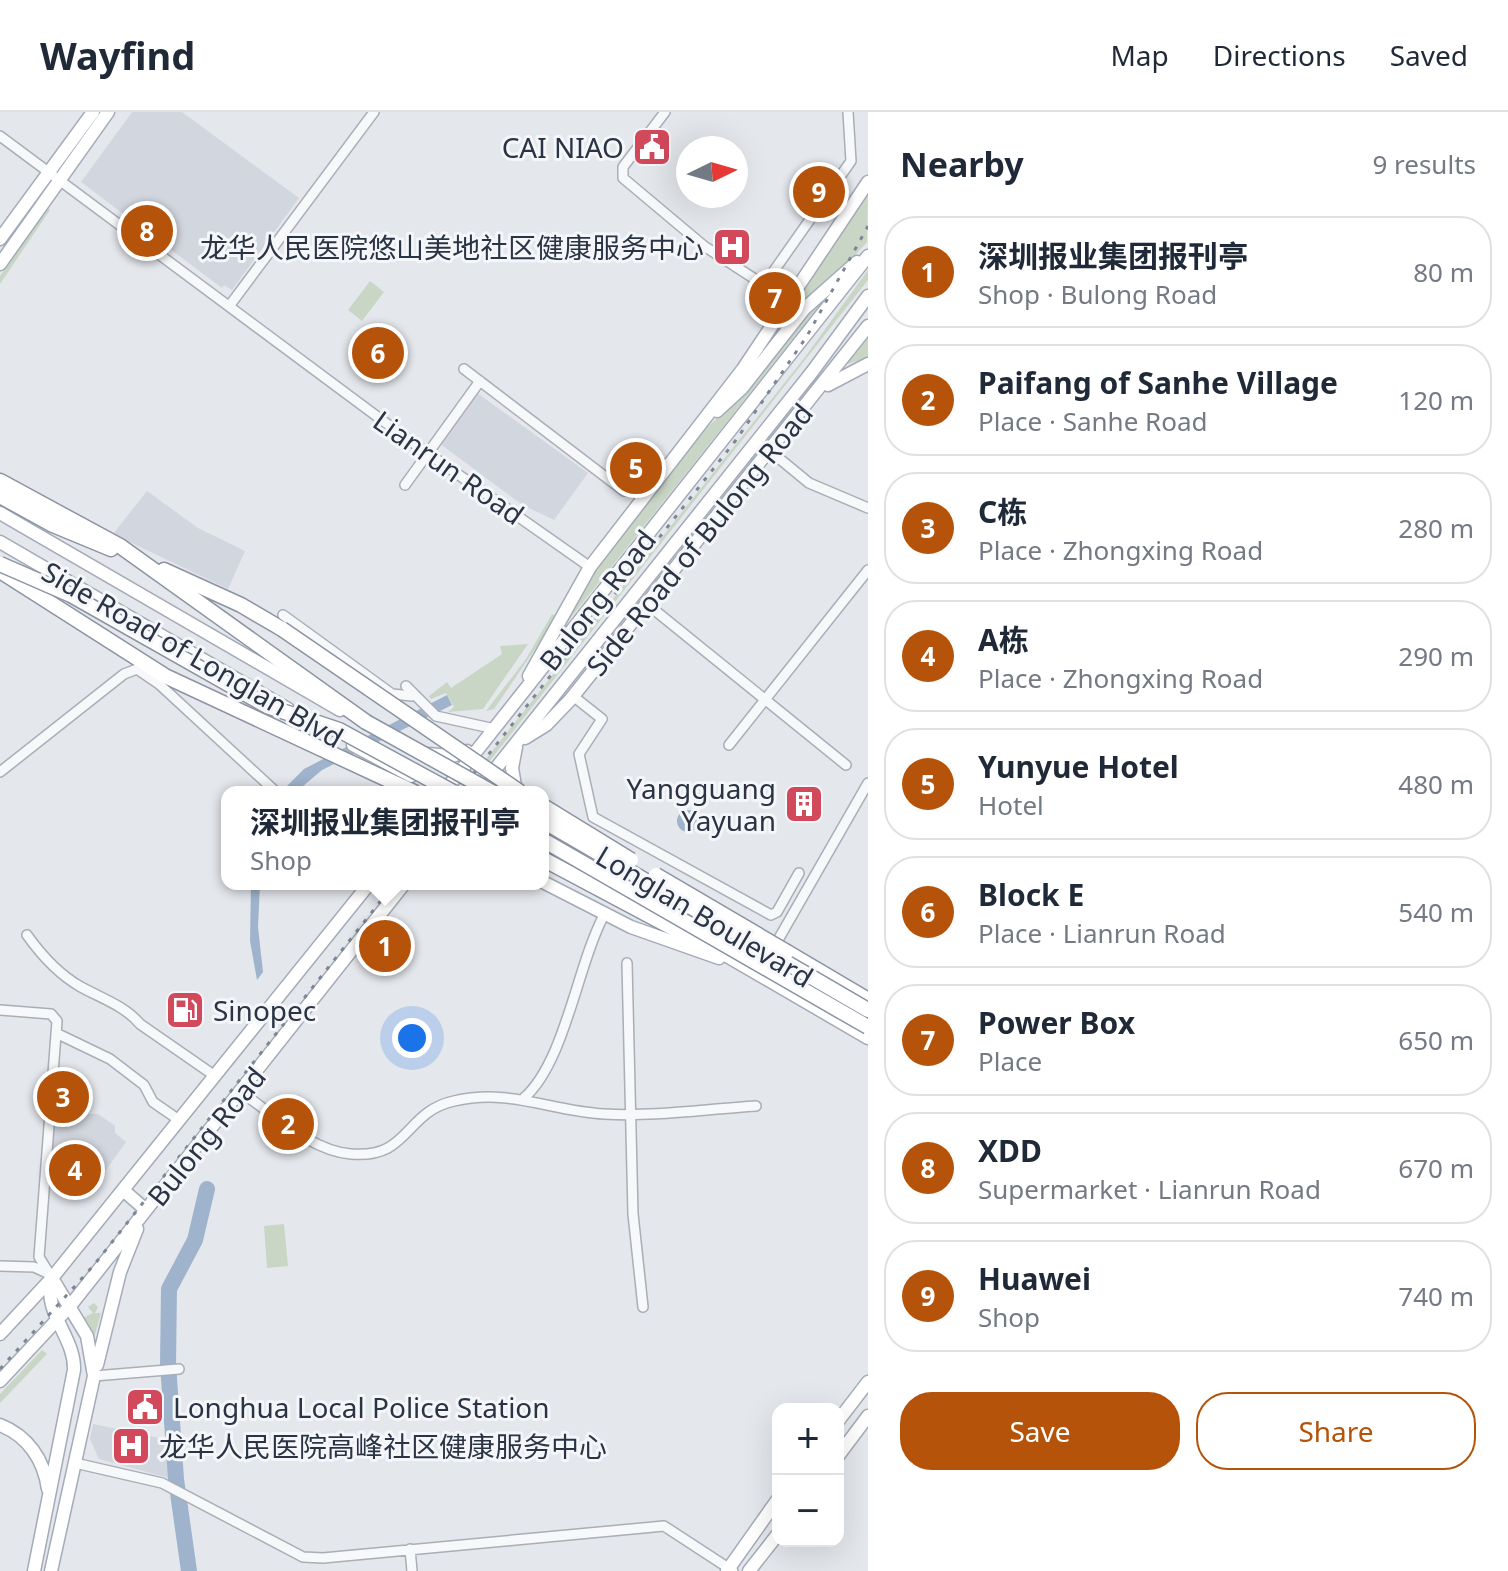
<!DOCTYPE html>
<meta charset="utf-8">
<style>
:root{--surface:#fff;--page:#f2f2f3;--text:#1f2937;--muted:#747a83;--line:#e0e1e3;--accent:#b45309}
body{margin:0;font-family:"Noto Sans","Noto Sans SC",sans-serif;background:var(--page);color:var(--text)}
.controls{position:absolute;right:24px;bottom:24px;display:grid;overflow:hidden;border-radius:16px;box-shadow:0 8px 32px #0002}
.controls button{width:72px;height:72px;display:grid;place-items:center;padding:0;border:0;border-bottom:2px solid var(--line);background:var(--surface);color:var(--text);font:40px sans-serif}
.compass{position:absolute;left:676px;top:24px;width:72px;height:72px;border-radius:50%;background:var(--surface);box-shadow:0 8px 32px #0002;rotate:85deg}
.you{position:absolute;left:412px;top:926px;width:28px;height:28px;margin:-20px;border:6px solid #fff;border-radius:50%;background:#1a73e8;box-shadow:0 0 0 12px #1a73e833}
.badge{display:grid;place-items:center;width:52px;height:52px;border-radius:50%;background:var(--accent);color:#fff;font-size:26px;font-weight:700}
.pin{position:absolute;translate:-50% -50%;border:4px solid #fff;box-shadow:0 2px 8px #0006}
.popup{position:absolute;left:221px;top:674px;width:328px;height:104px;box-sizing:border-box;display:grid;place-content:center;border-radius:16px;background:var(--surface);filter:drop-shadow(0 2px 6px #0005);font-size:26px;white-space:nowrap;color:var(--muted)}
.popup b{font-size:30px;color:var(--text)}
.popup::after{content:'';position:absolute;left:50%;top:100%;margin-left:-16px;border:16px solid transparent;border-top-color:var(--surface)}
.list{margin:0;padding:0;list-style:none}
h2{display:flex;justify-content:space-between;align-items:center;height:104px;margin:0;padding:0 32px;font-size:34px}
h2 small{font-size:26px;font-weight:400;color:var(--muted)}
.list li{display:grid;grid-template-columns:52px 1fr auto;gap:24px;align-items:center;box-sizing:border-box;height:112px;margin:0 16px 16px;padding:0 16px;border:2px solid var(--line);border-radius:32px}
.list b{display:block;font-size:30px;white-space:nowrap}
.list p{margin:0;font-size:26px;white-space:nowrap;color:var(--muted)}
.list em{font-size:26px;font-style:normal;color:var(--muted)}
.actions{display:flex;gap:16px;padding:24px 32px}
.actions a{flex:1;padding:18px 0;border:2px solid var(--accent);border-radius:32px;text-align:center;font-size:28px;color:var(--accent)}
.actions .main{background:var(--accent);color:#fff}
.map{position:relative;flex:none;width:868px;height:1459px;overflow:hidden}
header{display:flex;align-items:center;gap:48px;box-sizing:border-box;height:112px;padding:0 40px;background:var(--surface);border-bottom:2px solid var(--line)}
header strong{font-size:38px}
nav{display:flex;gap:44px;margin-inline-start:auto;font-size:28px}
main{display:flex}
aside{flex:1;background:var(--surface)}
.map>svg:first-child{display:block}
.built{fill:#d2d6de}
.green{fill:#c9d6c5}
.water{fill:#9fb4cc}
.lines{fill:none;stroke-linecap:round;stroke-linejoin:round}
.river{stroke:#9fb4cc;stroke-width:16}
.minor-casing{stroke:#a9aeb7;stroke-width:12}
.major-casing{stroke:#a3abb8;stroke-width:15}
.highway-casing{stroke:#8b94a3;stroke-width:17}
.minor{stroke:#f7f8fa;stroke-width:9}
.major{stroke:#fff;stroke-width:12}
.highway{stroke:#fff;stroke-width:14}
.rail{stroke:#7d8696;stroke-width:3;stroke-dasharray:4 8;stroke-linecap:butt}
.highway-bridge-casing{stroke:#8b94a3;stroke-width:17;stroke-linecap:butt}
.highway-bridge{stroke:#fff;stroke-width:14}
.labels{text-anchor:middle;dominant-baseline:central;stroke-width:6;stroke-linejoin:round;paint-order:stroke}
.poi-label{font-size:28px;fill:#2b3445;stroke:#f4f6f9;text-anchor:end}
.street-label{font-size:28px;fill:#2b3445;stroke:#f4f6f9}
</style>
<header>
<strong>Wayfind</strong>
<nav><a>Map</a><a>Directions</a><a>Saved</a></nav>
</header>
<main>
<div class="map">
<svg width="868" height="1459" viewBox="0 0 868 1459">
<rect width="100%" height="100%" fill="#e4e7ec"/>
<path class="built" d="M 132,0 L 182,0 L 299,86 L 232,178 L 224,173 L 222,176 L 81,70 Z
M 477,281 L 588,361 L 554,408 L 521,392 L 439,331 Z
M 147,379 L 198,416 L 245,439 L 228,477 L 113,422 Z
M 55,968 L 72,969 L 71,1002 L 98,1002 L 115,1014 L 115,1021 L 126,1030 L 100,1066 L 51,1064 Z
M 93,1312 L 169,1328 L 169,1366 L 99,1347 L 90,1327 Z"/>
<path class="green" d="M 868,79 L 867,130 L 745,266 Z
M 48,96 L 50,98 L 0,172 L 0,164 Z
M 868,158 L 868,168 L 485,655 L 482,652 L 805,245 Z
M 840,168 L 553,528 L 606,441 L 697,325 L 742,283 L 793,216 Z
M 370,169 L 384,180 L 362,209 L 348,198 Z
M 868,222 L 868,245 L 845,253 Z
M 552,502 L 557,505 L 494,597 L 486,599 L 526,547 Z
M 528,532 L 483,597 L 448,600 L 454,595 L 446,581 L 431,587 L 429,584 L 447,570 L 451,576 L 502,542 L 500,534 Z
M 284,1112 L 288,1154 L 267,1156 L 264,1114 Z
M 94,1191 L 98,1195 L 95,1201 L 101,1201 L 94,1226 L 83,1206 L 93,1201 L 88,1195 Z
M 42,1238 L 47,1242 L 0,1291 L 0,1282 Z"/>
<path class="water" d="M 447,583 L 452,593 L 322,658 L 296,680 L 281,680 L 304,657 Z
M677 709a11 11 0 1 1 22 0a11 11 0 1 1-22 0Z
M 251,772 L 260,772 L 258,815 L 263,860 L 257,868 L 250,829 Z"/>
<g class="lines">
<path class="river" d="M 189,1459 L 176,1367 L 168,1252 L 169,1177 L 195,1128 L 207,1077"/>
<g class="minor-casing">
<path id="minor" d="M 665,0 L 623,55 L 623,66 L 704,134 L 764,173 L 851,49 L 848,0
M 0,24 L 402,323 L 590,455
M 230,193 L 374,0
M 464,257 L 624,379
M 769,338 L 809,371 L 868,396
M 405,373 L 480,269
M 647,492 L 846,653
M 283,503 L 392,582 L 412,584
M 406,574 L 436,604 L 495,617
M 573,584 L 602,607 L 579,642 L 593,705 L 771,803 L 777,800 L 799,761
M 729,633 L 868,458
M 0,660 L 124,562 L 137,557 L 159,572 L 276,680
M 27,823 C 42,844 58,862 81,875 C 101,886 125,894 140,912 L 215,964
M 774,835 L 868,671
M 627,851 L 633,1102 L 643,1195
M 0,898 L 51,902 L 57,909 L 39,1145 L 52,1166
M 56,921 L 110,947 L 144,973 L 153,990 L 179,1008
M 241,980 C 273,1002 311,1039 351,1042 C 410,1047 404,1000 454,989 C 510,976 550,999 604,1002 C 654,1005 706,997 756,994
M 524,986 C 565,950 577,854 604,803
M 0,1154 L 34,1155 L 47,1161
M 94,1264 L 179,1257
M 75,1351 L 162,1371 L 303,1445 L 323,1446 L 664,1414 L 733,1459
M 410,1437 L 412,1459"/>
</g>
<g class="major-casing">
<path id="major" d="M 0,127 L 93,0
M 0,152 L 108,0
M 828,273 L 868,252
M 717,299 L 742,276 L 804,197 L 857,150
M 0,401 L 340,598
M 0,430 L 288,597
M 529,564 L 590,455 L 743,257 L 868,70
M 525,626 L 546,613 L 570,588 L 868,214
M 353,633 L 411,664
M 427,642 L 452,644 L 467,639
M 444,680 L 868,144
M 477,680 L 812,260 L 868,184
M 516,680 L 512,656 L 516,635
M 543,770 L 631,815 L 719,846
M 708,833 L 868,926
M 123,1078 L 146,1098
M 0,1222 L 52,1166 L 369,772
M 97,1253 L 120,1160 L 137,1117
M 0,1269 L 70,1194 L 404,772
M 838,1309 L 868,1270
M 0,1313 C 28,1324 44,1348 48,1377
M 838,1344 L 868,1304
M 34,1459 L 74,1258 C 75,1224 42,1201 52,1166
M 51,1459 L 94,1264 L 87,1224 L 52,1166
M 727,1459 L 778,1387
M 749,1459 L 778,1422"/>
</g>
<g class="highway-casing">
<path id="highway" d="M 0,369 L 120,434 L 366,610
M 0,384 L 53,413 L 111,437
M 164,458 L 241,493 L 282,517
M 0,459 L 165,564 L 414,680
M 543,747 L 716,839
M 787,840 L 868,888"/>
</g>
<use href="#minor" class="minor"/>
<use href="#major" class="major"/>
<use href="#highway" class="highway"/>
<path class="rail" d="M 459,680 L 736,328 L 807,224 L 868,114
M 0,1257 L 94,1153 L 394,772"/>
<g class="highway-bridge-casing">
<path id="highway-bridge" d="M 0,452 L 71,483 L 267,594 L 339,618 L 453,680
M 282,517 L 520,680
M 366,610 L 492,680
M 543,694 L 631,748
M 543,709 L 868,898
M 543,728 L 868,915
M 656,763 L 787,840"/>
</g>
<use href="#highway-bridge" class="highway-bridge"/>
</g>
<defs>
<g id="civic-square" transform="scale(2)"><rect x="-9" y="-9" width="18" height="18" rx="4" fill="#d1495b" stroke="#f4f6f9"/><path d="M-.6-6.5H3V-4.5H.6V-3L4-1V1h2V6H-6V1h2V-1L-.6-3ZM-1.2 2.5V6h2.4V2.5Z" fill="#fff"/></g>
<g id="hospital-square" transform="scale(2)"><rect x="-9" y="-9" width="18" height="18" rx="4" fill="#d1495b" stroke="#f4f6f9"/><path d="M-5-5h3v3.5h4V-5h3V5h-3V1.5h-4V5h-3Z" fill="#fff"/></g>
<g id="building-square" transform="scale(2)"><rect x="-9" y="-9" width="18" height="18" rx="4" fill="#d1495b" stroke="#f4f6f9"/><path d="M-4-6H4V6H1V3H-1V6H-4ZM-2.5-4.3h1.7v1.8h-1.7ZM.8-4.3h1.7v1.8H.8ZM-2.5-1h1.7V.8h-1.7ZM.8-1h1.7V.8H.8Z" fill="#fff"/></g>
<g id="fuel-square" transform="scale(2)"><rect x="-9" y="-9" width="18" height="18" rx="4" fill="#d1495b" stroke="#f4f6f9"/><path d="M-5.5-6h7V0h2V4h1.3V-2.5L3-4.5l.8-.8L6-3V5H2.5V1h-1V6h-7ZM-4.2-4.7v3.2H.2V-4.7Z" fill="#fff"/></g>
</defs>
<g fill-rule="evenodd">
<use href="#civic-square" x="652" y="35"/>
<use href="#hospital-square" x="732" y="135"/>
<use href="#building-square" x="804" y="692"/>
<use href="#fuel-square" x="185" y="898"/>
<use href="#civic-square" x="145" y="1295"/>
<use href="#hospital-square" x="131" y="1334"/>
</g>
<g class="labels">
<g class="poi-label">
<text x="624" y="35">CAI NIAO</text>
<text x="704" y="135">龙华人民医院悠山美地社区健康服务中心</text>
<text x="776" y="676">Yangguang<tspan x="776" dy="32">Yayuan</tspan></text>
<text x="213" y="898" text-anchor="start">Sinopec</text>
<text x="173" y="1295" text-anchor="start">Longhua Local Police Station</text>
<text x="159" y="1334" text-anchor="start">龙华人民医院高峰社区健康服务中心</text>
</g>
<g class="street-label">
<text transform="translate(449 355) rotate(35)">Lianrun Road</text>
<text transform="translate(699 427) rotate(-51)">Side Road of Bulong Road</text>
<text transform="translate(597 488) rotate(-52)">Bulong Road</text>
<text transform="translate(193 542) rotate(30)">Side Road of Longlan Blvd</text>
<text transform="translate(705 804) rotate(31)">Longlan Boulevard</text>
<text transform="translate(206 1024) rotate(-51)">Bulong Road</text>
</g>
</g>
</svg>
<div class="controls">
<button>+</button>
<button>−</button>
</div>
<svg class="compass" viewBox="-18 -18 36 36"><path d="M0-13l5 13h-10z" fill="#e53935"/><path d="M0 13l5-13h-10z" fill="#747a83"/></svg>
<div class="you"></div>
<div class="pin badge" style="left:385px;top:834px">1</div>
<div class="popup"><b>深圳报业集团报刊亭</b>Shop</div>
<div class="pin badge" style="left:288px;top:1012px">2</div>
<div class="pin badge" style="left:63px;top:985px">3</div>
<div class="pin badge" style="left:75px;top:1058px">4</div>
<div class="pin badge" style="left:636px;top:356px">5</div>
<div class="pin badge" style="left:378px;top:241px">6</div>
<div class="pin badge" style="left:775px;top:186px">7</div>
<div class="pin badge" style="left:147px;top:119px">8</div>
<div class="pin badge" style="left:819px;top:80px">9</div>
</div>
<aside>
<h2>Nearby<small>9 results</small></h2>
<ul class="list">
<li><span class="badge">1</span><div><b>深圳报业集团报刊亭</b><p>Shop · Bulong Road</p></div><em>80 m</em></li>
<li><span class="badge">2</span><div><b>Paifang of Sanhe Village</b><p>Place · Sanhe Road</p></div><em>120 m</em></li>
<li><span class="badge">3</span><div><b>C栋</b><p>Place · Zhongxing Road</p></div><em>280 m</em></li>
<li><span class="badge">4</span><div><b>A栋</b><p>Place · Zhongxing Road</p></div><em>290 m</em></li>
<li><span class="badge">5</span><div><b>Yunyue Hotel</b><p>Hotel</p></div><em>480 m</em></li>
<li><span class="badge">6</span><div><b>Block E</b><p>Place · Lianrun Road</p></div><em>540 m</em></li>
<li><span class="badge">7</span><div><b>Power Box</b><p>Place</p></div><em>650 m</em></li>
<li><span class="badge">8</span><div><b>XDD</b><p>Supermarket · Lianrun Road</p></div><em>670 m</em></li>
<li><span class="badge">9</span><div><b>Huawei</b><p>Shop</p></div><em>740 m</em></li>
</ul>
<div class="actions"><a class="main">Save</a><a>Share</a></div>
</aside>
</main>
